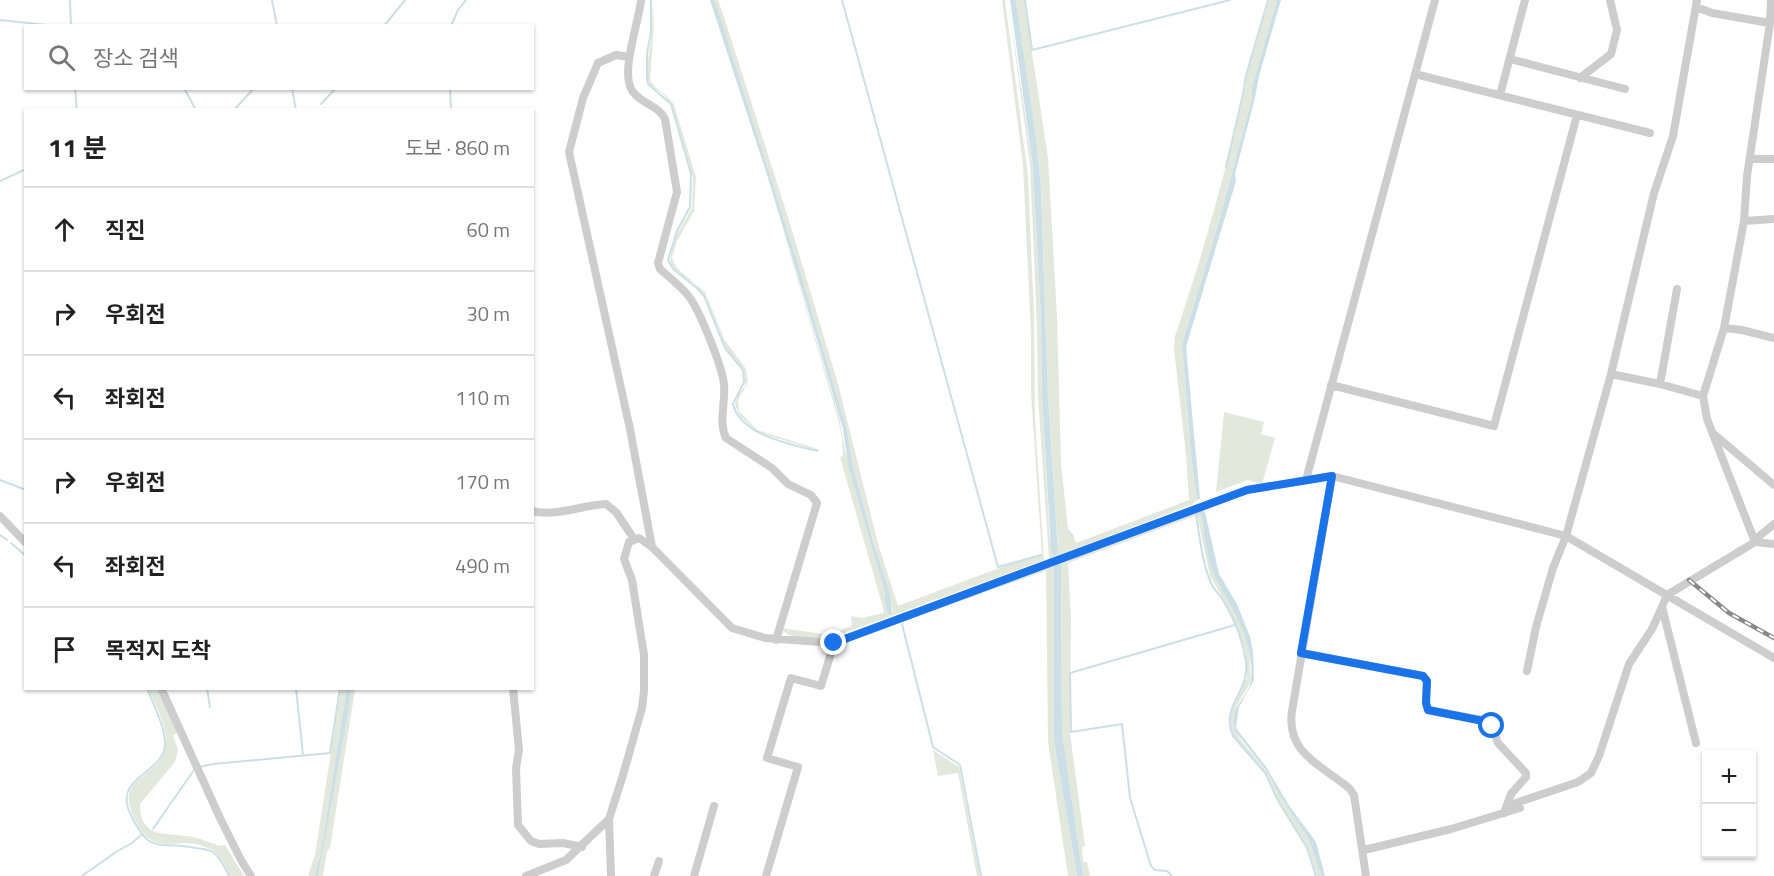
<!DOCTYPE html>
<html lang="ko">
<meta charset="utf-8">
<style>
:root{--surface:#fff;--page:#f6f6f6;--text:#222;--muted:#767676;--line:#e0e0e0}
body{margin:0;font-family:"Titillium Web","Noto Sans KR",sans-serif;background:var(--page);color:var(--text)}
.controls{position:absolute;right:18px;bottom:18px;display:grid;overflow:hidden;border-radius:0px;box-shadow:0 2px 4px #0004}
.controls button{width:54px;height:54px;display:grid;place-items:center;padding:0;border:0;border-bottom:2px solid var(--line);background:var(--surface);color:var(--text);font:30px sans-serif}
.stop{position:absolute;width:18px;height:18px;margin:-14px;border:4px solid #1a73e8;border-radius:50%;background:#fff}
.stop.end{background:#1a73e8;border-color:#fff;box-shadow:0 2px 6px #0008}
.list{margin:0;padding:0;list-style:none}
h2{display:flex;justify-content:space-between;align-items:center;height:78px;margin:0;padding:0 24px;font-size:26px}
h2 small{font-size:20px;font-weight:400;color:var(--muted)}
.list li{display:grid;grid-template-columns:39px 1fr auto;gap:18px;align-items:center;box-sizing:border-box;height:84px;padding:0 24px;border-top:2px solid var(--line)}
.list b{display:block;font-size:22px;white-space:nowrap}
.list em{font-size:20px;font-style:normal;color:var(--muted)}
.icon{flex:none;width:33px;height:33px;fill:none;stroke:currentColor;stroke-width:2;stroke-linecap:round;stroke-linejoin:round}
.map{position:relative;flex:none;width:1774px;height:876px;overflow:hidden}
.search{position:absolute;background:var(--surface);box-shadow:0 2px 4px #0004;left:24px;top:24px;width:510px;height:66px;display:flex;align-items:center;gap:15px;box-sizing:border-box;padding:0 21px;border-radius:0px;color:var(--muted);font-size:22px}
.panel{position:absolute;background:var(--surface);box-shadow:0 2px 4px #0004;left:24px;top:108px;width:510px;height:582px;border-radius:0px}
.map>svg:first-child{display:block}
.green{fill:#e3e8dd}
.water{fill:#ccdfe7}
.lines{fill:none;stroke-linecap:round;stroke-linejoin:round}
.stream{stroke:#ccdfe7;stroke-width:2}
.minor{stroke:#cdcdcd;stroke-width:8}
.rail-casing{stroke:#888;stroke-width:4.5}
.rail{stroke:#fff;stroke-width:2;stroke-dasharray:7;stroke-linecap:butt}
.route{stroke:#1a73e8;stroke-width:8}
</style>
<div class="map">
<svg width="1774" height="876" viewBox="0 0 1774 876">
<rect width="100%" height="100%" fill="#fff"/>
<path class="green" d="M 653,0 L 654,24 L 650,80 C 656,91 668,94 674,105 L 696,177 L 694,211 L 677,241 L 672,257 L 673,261 L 678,269 L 705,292 L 724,339 L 746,369 L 748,382 L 738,400 L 739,411 L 757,430 L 818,449 L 819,451 L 757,432 L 740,416 L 735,405 L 738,395 L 745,386 L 744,371 L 726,348 L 705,296 L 697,286 L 674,269 L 670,261 L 673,241 L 692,208 L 693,178 L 672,105 L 663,94 L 650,85 L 648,80 L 647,67 L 652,33 Z
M 714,0 L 718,0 L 724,17 L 791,227 L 838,384 L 878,544 L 898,606 L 1021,560 L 1042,555 L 1031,393 L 1031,335 L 1023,165 L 1002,0 L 1005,0 L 1028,176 L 1034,315 L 1035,418 L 1044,560 L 836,636 C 823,639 788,642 781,628 L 823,634 L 842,631 L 842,629 L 852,626 L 851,616 L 862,618 L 883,613 L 884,611 L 840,457 L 843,456 L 842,438 L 838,419 L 768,178 L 839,417 L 846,455 L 887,595 L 884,597 L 888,613 L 893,612 L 852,462 L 847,430 L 801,274 Z
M 1008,0 L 1033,167 L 1041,319 L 1042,395 L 1050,541 L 1058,551 L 1048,395 L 1041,189 L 1036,137 L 1016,0 L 1024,0 L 1048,158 L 1057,316 L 1061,463 L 1068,529 L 1073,534 L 1076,543 L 1189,500 L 1186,455 L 1174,349 L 1175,336 C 1203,255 1225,173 1245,90 L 1246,78 L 1269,0 L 1277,0 L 1252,87 L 1252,98 L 1220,218 L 1182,344 L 1191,455 L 1197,500 L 1193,504 L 1049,559 L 1038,397 L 1037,325 L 1030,164 Z
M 1224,412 L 1264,422 L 1261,434 L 1275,438 L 1262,484 L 1248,480 L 1216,492 Z
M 1200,509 L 1201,512 L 1195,516 L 1068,563 L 1071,618 L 1070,733 L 1085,846 L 1082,847 L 1083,862 L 1087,862 L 1090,876 L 1083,876 L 1062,732 L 1061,561 Z
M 1201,514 L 1214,575 L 1229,600 L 1246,634 L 1249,648 L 1251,681 L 1237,705 L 1234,723 L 1239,738 L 1269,774 L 1277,791 L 1309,840 L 1321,876 L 1317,876 L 1308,848 L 1277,799 L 1270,780 L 1233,736 L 1230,723 L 1231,712 L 1247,677 L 1245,649 L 1228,607 L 1210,576 L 1197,515 Z
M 1054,563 L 1054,742 L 1077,876 L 1068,876 L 1048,742 L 1046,571 L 898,623 Z
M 148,689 L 158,689 L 196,768 L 194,770 L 177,733 L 173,735 L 178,750 L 175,762 L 140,804 C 140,840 167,832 193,837 C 202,839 211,843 220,846 L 225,845 L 244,876 L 230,876 C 225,867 221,855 212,850 C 178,830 153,866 132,813 C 117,777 158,777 165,750 C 170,730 156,706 148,689 Z
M 341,689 L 347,689 L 321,851 L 315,876 L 308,876 L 315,855 Z
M 351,689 L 355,689 L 330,848 L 327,851 L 323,876 L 318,876 Z
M 933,750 L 959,767 L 980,876 L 977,876 L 958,773 L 938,776 Z"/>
<path class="water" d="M 710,0 L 714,0 L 720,17 L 801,274 L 847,430 L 852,462 L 874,544 L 890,594 L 892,614 L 888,614 L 884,597 L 886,595 L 848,465 L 843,429 L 814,330 L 768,178 Z
M 1010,0 L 1016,0 L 1036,137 L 1041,189 L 1048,395 L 1058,552 L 1054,556 L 1051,550 L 1042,395 L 1041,319 L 1033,167 Z
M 1277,0 L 1281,0 L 1259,76 L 1255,98 L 1235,174 L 1236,181 L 1186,347 L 1200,499 L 1197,500 L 1191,455 L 1182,344 L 1220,218 L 1252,98 L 1252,87 Z
M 1202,508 L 1205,512 L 1219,574 L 1237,604 L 1250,637 L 1253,651 L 1254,680 L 1239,707 L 1236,728 L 1267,768 L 1288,804 L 1316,842 L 1325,876 L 1321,876 L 1309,840 L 1277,791 L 1269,774 L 1235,731 C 1229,704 1247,701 1251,680 C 1252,672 1251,664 1250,657 C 1247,627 1228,603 1215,577 C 1207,561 1204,528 1200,509 Z
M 1061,561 L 1062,732 L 1083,876 L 1077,876 L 1054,742 L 1054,563 Z
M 347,688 L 351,689 L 348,713 L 318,876 L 315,876 L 321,851 Z"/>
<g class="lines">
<path class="stream" d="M 70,0 L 71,26
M 272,0 L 277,26
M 651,0 L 651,33 L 647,53 L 647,78 L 648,84 L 671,104 L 691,174 L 690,207 L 677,231 L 668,260 L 673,269 L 697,288 L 704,296 L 725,348 L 743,370 L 744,382 L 733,404 C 740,435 790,444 817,451
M 842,0 L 998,567 L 1041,555
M 1025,0 L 1032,50 L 1230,0
M 0,20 L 56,26
M 384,26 L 405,0
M 451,26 L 458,10 L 466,0
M 75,88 L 77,110
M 184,88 L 196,110
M 292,88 L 296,110
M 450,88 L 451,110
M 321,104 L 336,88
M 234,110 L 254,88
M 1226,167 L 1244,90 L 1245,79 L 1268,0
M 0,181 L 26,169
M 0,480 L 26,490
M 1201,513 L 1196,515 C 1200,537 1202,566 1213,587 C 1216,592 1221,596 1224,602 C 1235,620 1243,641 1246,662 C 1250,692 1220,706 1233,736 L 1266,774 L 1277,799 L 1307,848 L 1316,876
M 0,535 L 7,540
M 11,543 L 26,556
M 902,624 L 933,747 L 960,765 L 981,876
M 147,688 C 154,707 165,725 165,745 C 164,773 113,777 130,813 C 150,857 159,840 196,848 C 202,849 209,849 214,853 C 221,858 225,869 229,876
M 207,688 L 210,707
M 296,688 L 303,755
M 199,767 L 213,764 L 330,753 L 340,688
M 153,829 L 194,770
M 82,876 L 116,852 L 132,843 L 141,835
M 1172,876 L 1167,871 L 1155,870 L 1151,866 L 1130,798 L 1122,724 L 1071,732 L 1070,673 L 1235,625"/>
<path class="minor" d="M 641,0 C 639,23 619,74 633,92 C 642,104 658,105 665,119 L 677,192 L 658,263 L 660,269 C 670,278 682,287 690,298 C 700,312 722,366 724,384 C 726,402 718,421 726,438 L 772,468 L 788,484 L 811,495 L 817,503 L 776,640
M 1696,7 L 1712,13 L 1770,23
M 629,57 L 616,55 L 598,63 L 583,98 L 569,152 L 630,429 L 652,547
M 1510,59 L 1625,89
M 1415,74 L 1650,133
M 1580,78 L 1611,54 L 1617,30 L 1610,0
M 1500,95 L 1525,0
M 1750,159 L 1774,159
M 1744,221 L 1774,219
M 1724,328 L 1742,330 L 1774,338
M 1611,374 L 1660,384 L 1703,396
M 1660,384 L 1677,289
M 1331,385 L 1494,426 L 1577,115
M 1715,435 L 1774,485
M 1332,476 L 1292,711 C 1286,753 1320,764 1349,788 L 1354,795 L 1366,876
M 1306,480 L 1435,0
M 532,511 C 556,517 582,505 606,504 L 616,512 L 634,539
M 0,516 L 26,543
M 1755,542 L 1707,419 L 1703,396 L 1724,328 L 1744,221 L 1747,176 L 1770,23 L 1771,0
M 1755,542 L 1758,537 L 1774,524
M 1301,653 L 1423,676 L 1427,681 L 1426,703 L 1428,710 L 1488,721 L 1492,726 L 1498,743 L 1526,773 L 1526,777 L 1511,794 L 1504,813
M 1527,671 L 1536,627 L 1553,568 L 1566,536 L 1611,374 L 1654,193 L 1673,136 L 1697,0
M 161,688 L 220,818 L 241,860 L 251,876
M 513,688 L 519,750 L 516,768 L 518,825 L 531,841 L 539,844 L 563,843 L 582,847
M 1696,743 L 1662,607 L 1667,595 L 1755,542 L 1774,544
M 1507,811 L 1516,803 L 1578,782 L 1591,773 L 1599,756 L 1629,664 L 1652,629 L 1662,607
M 1364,850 L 1451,829 L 1520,808
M 526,876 L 566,860 L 608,820
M 611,876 L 609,819 L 623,775 L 642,708 L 644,691 L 644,655 L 632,580 L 624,559 L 629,542 L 639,538 L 652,547 L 732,628 L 765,638 L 834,643 L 1247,490 L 1332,476 L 1566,536 L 1774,658
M 654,876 L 659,861
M 694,876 L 714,806
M 766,876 L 798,767 L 767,758 L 791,678 L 821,686 L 834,643"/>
<g class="rail-casing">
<path id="rail" d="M 1689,580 L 1729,613 L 1774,638"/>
</g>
<use href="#rail" class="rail"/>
</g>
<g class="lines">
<path class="route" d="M 834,643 L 1247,490 L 1332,476 L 1301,653 L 1423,676 L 1427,681 L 1426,703 L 1428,710 L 1488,722 L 1492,726"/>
</g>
</svg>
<div class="controls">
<button>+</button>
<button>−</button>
</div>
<div class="stop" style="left:1492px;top:726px"></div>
<div class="stop end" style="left:834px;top:643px"></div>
<div class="search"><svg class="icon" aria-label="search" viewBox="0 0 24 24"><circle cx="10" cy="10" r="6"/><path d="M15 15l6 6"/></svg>장소 검색</div>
<section class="panel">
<h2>11 분<small>도보 · 860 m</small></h2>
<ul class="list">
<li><svg class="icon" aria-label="ahead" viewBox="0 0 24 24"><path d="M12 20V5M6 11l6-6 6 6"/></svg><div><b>직진</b></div><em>60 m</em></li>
<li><svg class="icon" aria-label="right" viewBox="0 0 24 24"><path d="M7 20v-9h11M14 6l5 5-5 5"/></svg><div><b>우회전</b></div><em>30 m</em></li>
<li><svg class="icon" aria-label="left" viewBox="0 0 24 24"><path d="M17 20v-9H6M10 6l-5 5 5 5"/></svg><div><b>좌회전</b></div><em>110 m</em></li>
<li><svg class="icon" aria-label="right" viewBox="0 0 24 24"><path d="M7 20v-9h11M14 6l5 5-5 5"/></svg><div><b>우회전</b></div><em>170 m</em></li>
<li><svg class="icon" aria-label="left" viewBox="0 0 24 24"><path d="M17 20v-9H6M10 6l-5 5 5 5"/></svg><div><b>좌회전</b></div><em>490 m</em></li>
<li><svg class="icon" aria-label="arrive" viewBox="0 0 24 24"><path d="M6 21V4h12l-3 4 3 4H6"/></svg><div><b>목적지 도착</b></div></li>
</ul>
</section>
</div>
